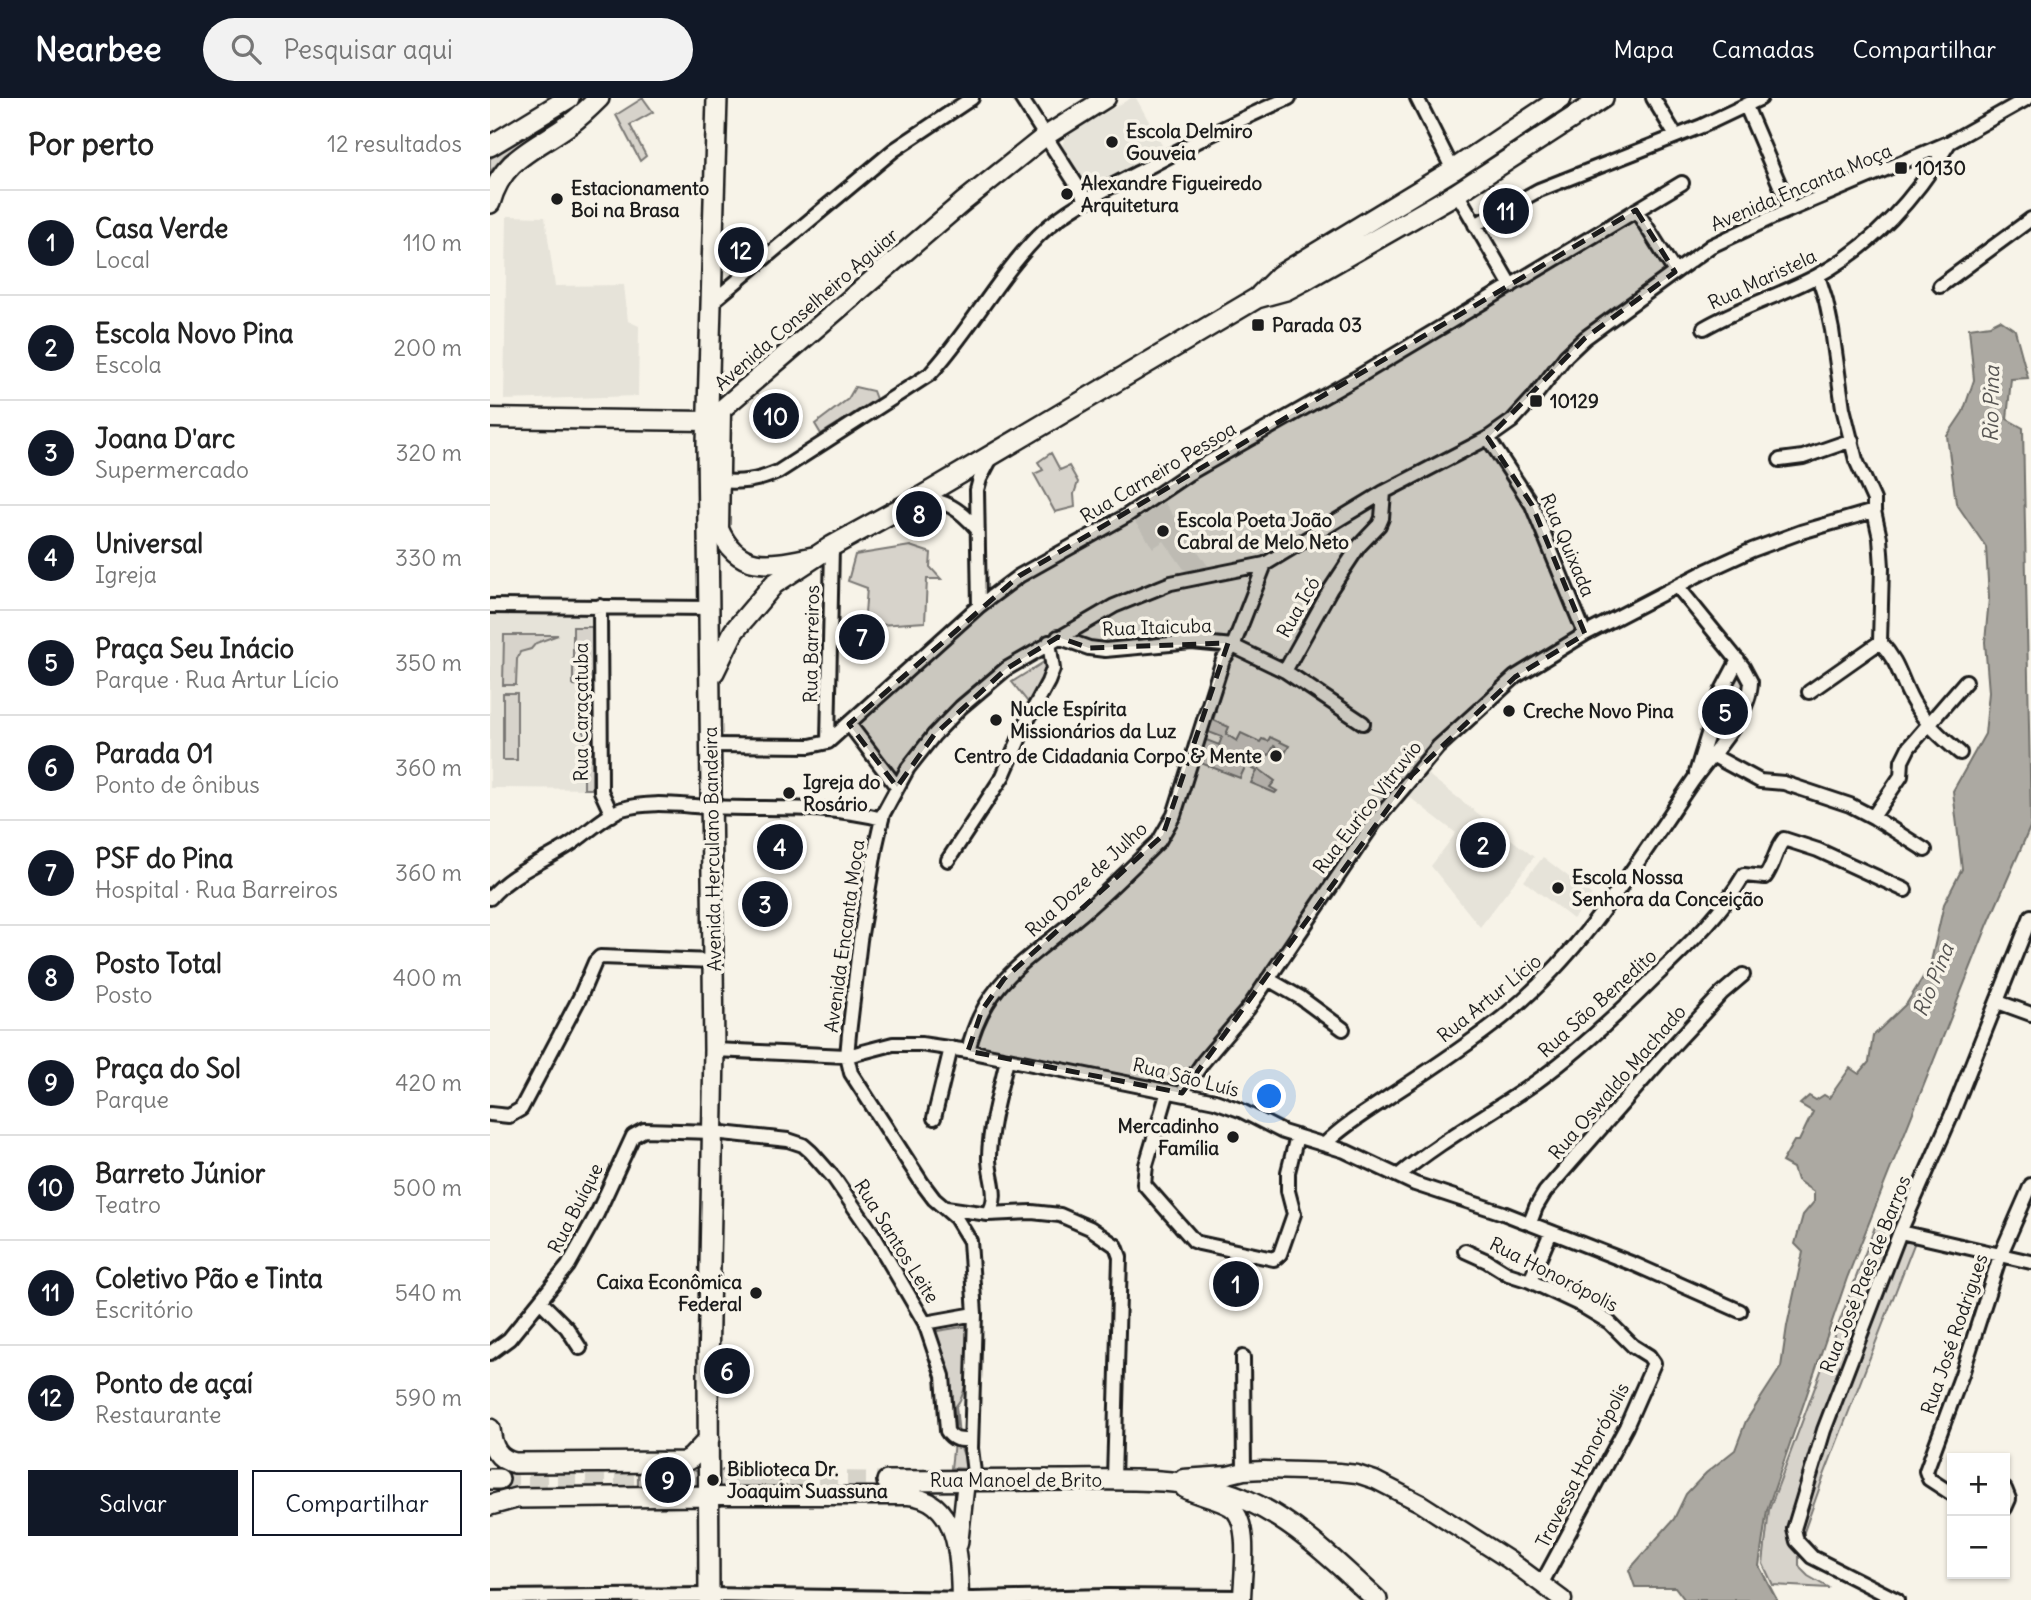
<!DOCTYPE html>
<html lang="pt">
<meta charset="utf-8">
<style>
:root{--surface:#fff;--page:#f2f2f2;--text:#222;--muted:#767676;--line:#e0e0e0;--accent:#111827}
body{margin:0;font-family:Delius,sans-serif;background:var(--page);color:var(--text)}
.controls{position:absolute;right:21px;bottom:21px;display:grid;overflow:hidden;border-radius:0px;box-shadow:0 2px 5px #0004}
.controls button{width:63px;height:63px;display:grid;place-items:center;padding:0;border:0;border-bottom:2px solid var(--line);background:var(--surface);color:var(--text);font:35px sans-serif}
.you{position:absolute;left:780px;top:999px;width:24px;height:24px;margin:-18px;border:5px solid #fff;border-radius:50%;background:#1a73e8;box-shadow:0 0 0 10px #1a73e833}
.badge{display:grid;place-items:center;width:46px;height:46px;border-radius:50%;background:var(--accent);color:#fff;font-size:23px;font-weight:700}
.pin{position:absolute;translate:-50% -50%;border:4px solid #fff;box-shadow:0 2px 7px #0006}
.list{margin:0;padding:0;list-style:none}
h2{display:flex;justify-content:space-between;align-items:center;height:91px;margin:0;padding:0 28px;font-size:30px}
h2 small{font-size:23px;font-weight:400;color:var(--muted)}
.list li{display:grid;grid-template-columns:46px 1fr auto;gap:21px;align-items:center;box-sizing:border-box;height:105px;padding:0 28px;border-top:2px solid var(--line)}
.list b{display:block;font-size:26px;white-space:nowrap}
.list p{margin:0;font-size:23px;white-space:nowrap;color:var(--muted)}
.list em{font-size:23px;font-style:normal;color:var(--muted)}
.actions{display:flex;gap:14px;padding:21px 28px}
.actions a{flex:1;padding:16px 0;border:2px solid var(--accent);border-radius:0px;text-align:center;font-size:24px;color:var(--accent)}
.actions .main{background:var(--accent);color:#fff}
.icon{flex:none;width:38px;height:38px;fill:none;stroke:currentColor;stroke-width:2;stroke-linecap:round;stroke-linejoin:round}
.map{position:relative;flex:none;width:1541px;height:1502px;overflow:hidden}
header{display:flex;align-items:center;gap:42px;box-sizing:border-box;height:98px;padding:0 35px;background:var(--accent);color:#fff}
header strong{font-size:33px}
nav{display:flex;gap:38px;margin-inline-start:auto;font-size:24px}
.search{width:490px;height:63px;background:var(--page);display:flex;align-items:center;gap:18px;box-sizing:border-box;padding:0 24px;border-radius:38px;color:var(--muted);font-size:26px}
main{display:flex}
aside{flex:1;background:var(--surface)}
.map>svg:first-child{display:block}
.built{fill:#e6e3d9}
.green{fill:#d7d3cb;stroke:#7a7874;stroke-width:2}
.water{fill:#aca9a2;stroke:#72716c;stroke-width:2}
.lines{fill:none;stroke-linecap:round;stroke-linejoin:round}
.primary-tunnel{stroke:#d6d3c9;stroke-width:19;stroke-dasharray:19 10;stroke-linecap:butt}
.minor-casing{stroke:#1c1c1c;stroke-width:18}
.tertiary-casing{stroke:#1c1c1c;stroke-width:21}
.secondary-casing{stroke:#1c1c1c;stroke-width:23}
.primary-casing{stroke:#1c1c1c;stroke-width:24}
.minor{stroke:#f7f3e8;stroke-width:12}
.tertiary{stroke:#f7f3e8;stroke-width:16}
.secondary{stroke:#f7f3e8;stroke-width:18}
.primary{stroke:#f7f3e8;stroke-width:19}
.marked{fill:#1c1c1c;fill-opacity:0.2;stroke:#1c1c1c;stroke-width:5;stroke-dasharray:14 9;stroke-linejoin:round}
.poi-dot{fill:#1c1c1c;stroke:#f7f3e8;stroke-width:2.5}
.labels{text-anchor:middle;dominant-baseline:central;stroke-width:7;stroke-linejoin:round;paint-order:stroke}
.poi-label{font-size:19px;font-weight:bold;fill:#1c1c1c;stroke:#f7f3e8;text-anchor:start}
.street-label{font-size:19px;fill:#1c1c1c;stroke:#f7f3e8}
.water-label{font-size:21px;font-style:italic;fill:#565452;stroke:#f7f3e8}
</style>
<header>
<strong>Nearbee</strong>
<div class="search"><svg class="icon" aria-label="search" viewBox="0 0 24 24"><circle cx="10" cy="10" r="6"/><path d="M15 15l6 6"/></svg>Pesquisar aqui</div>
<nav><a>Mapa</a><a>Camadas</a><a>Compartilhar</a></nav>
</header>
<main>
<aside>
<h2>Por perto<small>12 resultados</small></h2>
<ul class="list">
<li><span class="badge">1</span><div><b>Casa Verde</b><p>Local</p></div><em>110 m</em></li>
<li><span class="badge">2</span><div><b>Escola Novo Pina</b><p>Escola</p></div><em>200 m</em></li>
<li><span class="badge">3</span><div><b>Joana D'arc</b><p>Supermercado</p></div><em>320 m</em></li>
<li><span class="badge">4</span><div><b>Universal</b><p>Igreja</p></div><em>330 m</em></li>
<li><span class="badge">5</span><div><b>Praça Seu Inácio</b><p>Parque · Rua Artur Lício</p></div><em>350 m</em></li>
<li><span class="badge">6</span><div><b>Parada 01</b><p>Ponto de ônibus</p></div><em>360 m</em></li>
<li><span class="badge">7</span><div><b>PSF do Pina</b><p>Hospital · Rua Barreiros</p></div><em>360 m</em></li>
<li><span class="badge">8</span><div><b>Posto Total</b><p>Posto</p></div><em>400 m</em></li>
<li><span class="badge">9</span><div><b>Praça do Sol</b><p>Parque</p></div><em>420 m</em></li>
<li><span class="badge">10</span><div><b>Barreto Júnior</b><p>Teatro</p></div><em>500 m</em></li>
<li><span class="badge">11</span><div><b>Coletivo Pão e Tinta</b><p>Escritório</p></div><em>540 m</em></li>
<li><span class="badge">12</span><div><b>Ponto de açaí</b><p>Restaurante</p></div><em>590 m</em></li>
</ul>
<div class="actions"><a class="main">Salvar</a><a>Compartilhar</a></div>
</aside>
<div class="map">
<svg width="1541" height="1502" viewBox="0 0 1541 1502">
<rect width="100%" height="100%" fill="#f7f3e8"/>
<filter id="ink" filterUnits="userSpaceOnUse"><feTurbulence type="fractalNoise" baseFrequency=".0143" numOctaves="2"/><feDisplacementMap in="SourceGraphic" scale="14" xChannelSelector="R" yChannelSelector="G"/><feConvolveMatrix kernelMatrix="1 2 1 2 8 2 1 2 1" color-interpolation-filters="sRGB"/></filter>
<g filter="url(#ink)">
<path class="built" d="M 641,0 L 646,0 L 673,49 L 599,92 L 571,52 L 575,38 Z
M 17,118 L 55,119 L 65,188 L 134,187 L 138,223 L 149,228 L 148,298 L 14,302 Z
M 674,404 L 718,468 L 696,474 L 674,443 L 663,450 L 645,424 Z
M 0,513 L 108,513 L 111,691 L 0,690 Z
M 936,675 L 1044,759 L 990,829 L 941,768 L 966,735 L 918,698 Z
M 1053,759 L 1102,797 L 1083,821 L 1034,783 Z"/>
<path class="green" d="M 96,0 L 73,22 L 15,57 L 0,74 L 0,61 L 6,55 Z
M 153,0 L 163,14 L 140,27 L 156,58 L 150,63 L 126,17 Z
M 365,289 L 383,293 L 386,301 L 331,336 L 325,326 L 358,301 Z
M 561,355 L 570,372 L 579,368 L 588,384 L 584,396 L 585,409 L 565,414 L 544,376 L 553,372 L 548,364 Z
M 420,448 L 441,455 L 440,469 L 451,481 L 437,481 L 435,524 L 374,528 L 377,490 L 358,483 L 365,457 Z
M 83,529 L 102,529 L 102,691 L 94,691 L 94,588 L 83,587 Z
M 14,537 L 68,537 L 46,545 L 41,551 L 30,554 L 27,561 L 26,587 L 13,587 Z
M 562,559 L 547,610 L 537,603 L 522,584 Z
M 1246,577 L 1254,584 L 1254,591 L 1219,653 L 1230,608 Z
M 13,595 L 27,595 L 27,662 L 13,662 Z
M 722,611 L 726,613 L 723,622 L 739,629 L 736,636 L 747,643 L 751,635 L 770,644 L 772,641 L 778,643 L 780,639 L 799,648 L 795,655 L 784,648 L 779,657 L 774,655 L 773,657 L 774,658 L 769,671 L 785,683 L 780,689 L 787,693 L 785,695 L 761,685 L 767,673 L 756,667 L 750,680 L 708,664 L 714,641 L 729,647 L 732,639 L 716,633 Z
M 1386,1126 L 1426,1141 L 1333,1380 L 1309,1448 L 1309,1467 L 1311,1471 L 1318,1478 L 1339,1490 L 1283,1487 L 1273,1466 L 1279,1412 Z
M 478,1228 C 479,1248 480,1293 466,1308 L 470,1347 L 479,1371 L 461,1370 L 466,1327 L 461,1286 L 441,1234 Z
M 290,1370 L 290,1394 L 231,1392 L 230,1390 L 230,1374 L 233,1372 Z
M 148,1371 L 204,1372 L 208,1374 L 208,1390 L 148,1394 Z"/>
<path class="water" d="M 1510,222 L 1525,232 L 1538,280 L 1521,281 L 1517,321 L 1533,330 L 1541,727 L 1498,826 L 1357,1180 L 1277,1412 L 1269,1468 L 1287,1502 L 1195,1502 L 1185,1489 L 1145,1489 L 1139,1472 L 1184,1421 L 1196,1396 L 1216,1375 L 1245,1352 L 1256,1323 L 1291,1269 L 1297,1228 L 1313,1154 L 1305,1146 L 1313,1117 L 1324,1104 L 1324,1094 L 1307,1082 L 1303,1070 L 1292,1064 L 1304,1043 L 1309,1043 L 1323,1014 L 1310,1006 L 1319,998 L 1326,1002 L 1334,997 L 1339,1000 L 1360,970 L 1369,976 L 1379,964 L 1383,938 L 1417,905 L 1440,868 L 1454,806 L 1472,771 L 1463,693 L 1495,636 L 1499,594 L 1495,544 L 1499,500 L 1496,449 L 1466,405 L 1457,338 L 1473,314 L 1484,282 L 1479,230 L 1500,227 Z"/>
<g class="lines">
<path class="primary-tunnel" d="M 9,1381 L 397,1383"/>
<g class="minor-casing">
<path id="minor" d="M 531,0 L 597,103
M 927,0 L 963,72
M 1163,0 L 1186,38
M 1256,8 L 1300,111
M 967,95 L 1021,188
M 1146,112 L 1185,174
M 985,127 L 1049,92 L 1212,28 L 1271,0
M 1328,178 L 1336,203 L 1342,232 L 1353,310 L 1366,362 L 1384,402 L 1384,413 L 1390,440 L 1392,469 L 1390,544 C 1410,566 1409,578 1422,602 C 1433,623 1452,640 1470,655
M 1450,188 L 1541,121
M 222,204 L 404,52 L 482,0
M 1214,230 C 1250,209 1290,198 1327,178 C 1384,147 1425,100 1459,45
M 998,340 L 1042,407 L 1095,536
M 1290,362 L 1313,359 L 1362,342
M 229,383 C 251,385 267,383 288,374 L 440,276 C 479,234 507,180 548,138 C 576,110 616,91 651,73 C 699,47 748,22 799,0
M 430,400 C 455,402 470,411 486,430
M 0,508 L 219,510
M 110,508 L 111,693 L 122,717
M 489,508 L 487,392 L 490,381 L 502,358
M 568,539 L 599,550 L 615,552 L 702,544 L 743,548 L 795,573 L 873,625
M 795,573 L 840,492 L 869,448 L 889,427 L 892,420 L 894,394
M 1319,594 L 1390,544
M 359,626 L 407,689
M 338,644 L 342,448
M 221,647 L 320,648 L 338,644 L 489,508 L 529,478 L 636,418 L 698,376 L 868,279 L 1192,85
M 1222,657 L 1270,683 L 1294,685 L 1360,707 L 1383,719 L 1435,752
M 1206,675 L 1231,594 L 1248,562
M 1383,719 L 1411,678 L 1412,663 L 1419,649 L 1476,583
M 458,762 L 513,678 L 538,621 L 558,584 L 563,571 L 559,544
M 0,800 C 22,774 52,765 79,747 C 95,737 115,717 132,711 C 161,702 193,708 222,709 C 278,712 338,706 392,721
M 778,881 L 811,900 L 853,931
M 1508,904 L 1541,916
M 224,952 L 357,958 L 403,946 L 431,946 L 478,953 L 725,1003 L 750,1012 L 793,1034 L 855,1053 L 925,1086 L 1013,1115 L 1146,1167 L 1250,1213
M 478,953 C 494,884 537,863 587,820 C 616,796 642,769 669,743 L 684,717 L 733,562 L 743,548 L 775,466
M 678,993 L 656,1067 L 654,1086 L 704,1143 L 709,1145 L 774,1159 L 784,1161 L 790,1156 L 804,1116 L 798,1093 L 798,1074 L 807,1038
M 692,995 L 713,964 L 758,911 L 884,725 L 948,649 L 1025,579 L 1095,536 L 1216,473 L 1262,452 L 1311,434 L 1384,413
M 0,1016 L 19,1018 L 31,1011 L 90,899 L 105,864 L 110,859 L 224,863
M 444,1020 L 461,950
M 835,1046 C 855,1026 880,1012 903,996 C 940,972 978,947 1013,919 C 1092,855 1145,768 1202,684 C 1221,656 1260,619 1261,584 L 1253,569 L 1188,489
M 908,1078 C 951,1042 1000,1016 1046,984 C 1088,954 1126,918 1162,882 C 1196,849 1230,818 1254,777 L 1275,779 C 1284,767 1285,752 1294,741 L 1328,752 L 1415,792
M 456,1110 L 498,1116 L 542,1114 L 570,1117 L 600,1130 L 626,1148 L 630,1159 L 624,1382
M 498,1116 C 511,1097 498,1079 499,1058 C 500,1025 510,993 517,961
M 1040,1125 L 1046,1109 L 1055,1094 L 1182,949 L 1232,895 L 1253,877
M 1410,1134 L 1541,1164
M 975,1153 L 997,1163 L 1018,1176 L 1040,1183 L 1089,1206 L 1119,1224 L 1143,1248 L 1159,1258 L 1164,1265 L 1136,1329 L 1052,1485
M 1040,1183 L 1061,1134
M 50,1203 L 77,1230 L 90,1250
M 435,1225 L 485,1216
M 0,1255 L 19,1241 L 78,1168 L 107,1116 L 143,1038 L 154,1032 L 223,1034 L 298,1042 L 313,1047 L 321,1054 L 344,1080 L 384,1138 L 435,1225 L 453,1278 L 457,1333 C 463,1343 470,1342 481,1342
M 753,1259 L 754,1373
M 485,1383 L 481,1350 L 485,1216 L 480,1143 L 466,1120 L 444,1101 L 432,1085 L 361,975 L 357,958 L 359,936 L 370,842 L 386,747 L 393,716 L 418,670 L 444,637 L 471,609 L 516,571 L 624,508 L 681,485 L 775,466 L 894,394 L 998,340 L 1022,323 L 1044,299 L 1076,258 L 1095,240 L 1221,148 L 1283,119 L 1460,44 L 1538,0
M 1515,1391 L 1519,1401 L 1515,1410
M 1462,1396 L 1439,1381 L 1436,1373 L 1472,1276 L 1510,1158 L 1541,1087
M 0,1499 L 219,1497 L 483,1501 L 618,1498 L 752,1499
M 1407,1502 L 1322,1459 L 1307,1443 L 1304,1431 L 1334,1332 L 1410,1134 L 1462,1016 L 1541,818"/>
</g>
<g class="tertiary-casing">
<path id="tertiary" d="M 693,1380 L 738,1377 L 754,1373 L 774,1372 L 849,1374 L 867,1376 L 885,1382 L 930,1405 L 1019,1462 L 1073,1502
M 694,1391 C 709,1399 726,1401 740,1409 C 762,1422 752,1479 752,1502
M 219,1398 L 418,1398 C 470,1401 469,1465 470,1502
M 469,1446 L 476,1383"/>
</g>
<g class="secondary-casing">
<path id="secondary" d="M 231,313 L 229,431 C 249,478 285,466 326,458
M 0,320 L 218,323 L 473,104 L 554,39 L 616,0"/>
</g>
<g class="primary-casing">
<path id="primary" d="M 0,48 L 79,0
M 0,105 C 12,60 46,51 80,26 C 91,18 100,9 109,0
M 770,197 L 790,177 L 963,72 L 1071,0
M 224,574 L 244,533 L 284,486 L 342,448 L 429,400 L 767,200 L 796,192 L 813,183 L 967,95 L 1113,0
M 0,1331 C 2,1349 7,1361 25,1365 L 194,1364 L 201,1360 L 219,1341
M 0,1381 L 9,1381
M 397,1383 C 457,1383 517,1382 578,1382 C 634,1382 699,1378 752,1400 C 804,1422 846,1464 887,1502
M 0,1407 L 26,1400 L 219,1398
M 219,1502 L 218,1273 L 224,952 L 217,345 L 227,0"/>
</g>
<use href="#minor" class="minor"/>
<use href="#tertiary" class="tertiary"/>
<use href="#secondary" class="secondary"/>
<use href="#primary" class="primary"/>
</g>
</g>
<path class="marked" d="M 1146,112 L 1185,174 L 1095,240 L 998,340 L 1042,407 L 1095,536 L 1025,579 L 922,677 L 692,995 L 478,953 L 492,912 L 514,881 L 673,737 L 738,545 L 599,550 L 568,539 L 516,571 L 444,637 L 407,689 L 359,626 L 529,478 Z"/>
<g class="poi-dot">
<circle cx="622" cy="44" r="7"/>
<rect x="1404" y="63" width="14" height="14" rx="3.5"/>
<circle cx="577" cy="96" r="7"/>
<circle cx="67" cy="101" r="7"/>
<rect x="761" y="220" width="14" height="14" rx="3.5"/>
<rect x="1039" y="296" width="14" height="14" rx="3.5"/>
<circle cx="673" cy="433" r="7"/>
<circle cx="1019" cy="613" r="7"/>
<circle cx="506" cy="622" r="7"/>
<circle cx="786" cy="658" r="7"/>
<circle cx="299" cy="695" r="7"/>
<circle cx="1068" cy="790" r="7"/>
<circle cx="743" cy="1039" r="7"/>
<circle cx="266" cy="1195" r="7"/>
<circle cx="223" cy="1382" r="7"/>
</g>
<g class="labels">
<g class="poi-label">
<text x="636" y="33">Escola Delmiro<tspan x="636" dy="22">Gouveia</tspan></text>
<text x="1425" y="70">10130</text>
<text x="591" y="85">Alexandre Figueiredo<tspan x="591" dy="22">Arquitetura</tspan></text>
<text x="81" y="90">Estacionamento<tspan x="81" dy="22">Boi na Brasa</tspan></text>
<text x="782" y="227">Parada 03</text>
<text x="1060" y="303">10129</text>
<text x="687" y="422">Escola Poeta João<tspan x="687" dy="22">Cabral de Melo Neto</tspan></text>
<text x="520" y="611">Nucle Espírita<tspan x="520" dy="22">Missionários da Luz</tspan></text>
<text x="1033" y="613">Creche Novo Pina</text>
<text x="772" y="658" text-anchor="end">Centro de Cidadania Corpo &amp; Mente</text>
<text x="313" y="684">Igreja do<tspan x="313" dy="22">Rosário</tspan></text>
<text x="1082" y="779">Escola Nossa<tspan x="1082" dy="22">Senhora da Conceição</tspan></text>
<text x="729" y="1028" text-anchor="end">Mercadinho<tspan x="729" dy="22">Família</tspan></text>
<text x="252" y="1184" text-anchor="end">Caixa Econômica<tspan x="252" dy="22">Federal</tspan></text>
<text x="237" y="1371">Biblioteca Dr.<tspan x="237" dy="22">Joaquim Suassuna</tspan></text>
</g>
<g class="street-label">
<text transform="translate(1311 89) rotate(-23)">Avenida Encanta Moça</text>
<text transform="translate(1272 181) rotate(-25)">Rua Maristela</text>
<text transform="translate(316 211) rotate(-41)">Avenida Conselheiro Aguiar</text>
<text transform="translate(668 374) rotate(-31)">Rua Carneiro Pessoa</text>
<text transform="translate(1078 447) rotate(67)">Rua Quixada</text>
<text transform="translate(808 509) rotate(-60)">Rua Icó</text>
<text transform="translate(667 529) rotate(-2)">Rua Itaicuba</text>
<text transform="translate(321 546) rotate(-89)">Rua Barreiros</text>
<text transform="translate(91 614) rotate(-90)">Rua Caraçatuba</text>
<text transform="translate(877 709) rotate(-52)">Rua Eurico Vitruvio</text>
<text transform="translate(222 751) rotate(-91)">Avenida Herculano Bandeira</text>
<text transform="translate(596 781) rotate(-43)">Rua Doze de Julho</text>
<text transform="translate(354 838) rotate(-82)">Avenida Encanta Moça</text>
<text transform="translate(999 900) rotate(-39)">Rua Artur Lício</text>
<text transform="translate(1107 905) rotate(-42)">Rua São Benedito</text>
<text transform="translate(696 979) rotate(14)">Rua São Luís</text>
<text transform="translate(1127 984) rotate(-49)">Rua Oswaldo Machado</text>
<text transform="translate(85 1110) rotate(-63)">Rua Buíque</text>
<text transform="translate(407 1143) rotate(58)">Rua Santos Leite</text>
<text transform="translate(1064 1176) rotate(27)">Rua Honorópolis</text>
<text transform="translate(1375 1176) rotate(-68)">Rua José Paes de Barros</text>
<text transform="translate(1464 1236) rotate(-71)">Rua José Rodrigues</text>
<text transform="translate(1092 1367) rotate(-63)">Travessa Honorópolis</text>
<text x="526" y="1382">Rua Manoel de Brito</text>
</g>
<g class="water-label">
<text transform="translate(1501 306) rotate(-89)">Rio Pina</text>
<text transform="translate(1443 882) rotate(-68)">Rio Pina</text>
</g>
</g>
</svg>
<div class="controls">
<button>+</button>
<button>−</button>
</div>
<div class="you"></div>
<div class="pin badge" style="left:746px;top:1186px">1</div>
<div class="pin badge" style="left:993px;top:747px">2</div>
<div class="pin badge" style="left:275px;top:806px">3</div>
<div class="pin badge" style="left:290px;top:749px">4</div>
<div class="pin badge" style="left:1235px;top:614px">5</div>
<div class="pin badge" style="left:237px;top:1273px">6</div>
<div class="pin badge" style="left:372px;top:539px">7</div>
<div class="pin badge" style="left:429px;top:416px">8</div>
<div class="pin badge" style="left:178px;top:1382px">9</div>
<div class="pin badge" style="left:286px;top:318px">10</div>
<div class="pin badge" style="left:1016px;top:113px">11</div>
<div class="pin badge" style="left:251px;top:152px">12</div>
</div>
</main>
